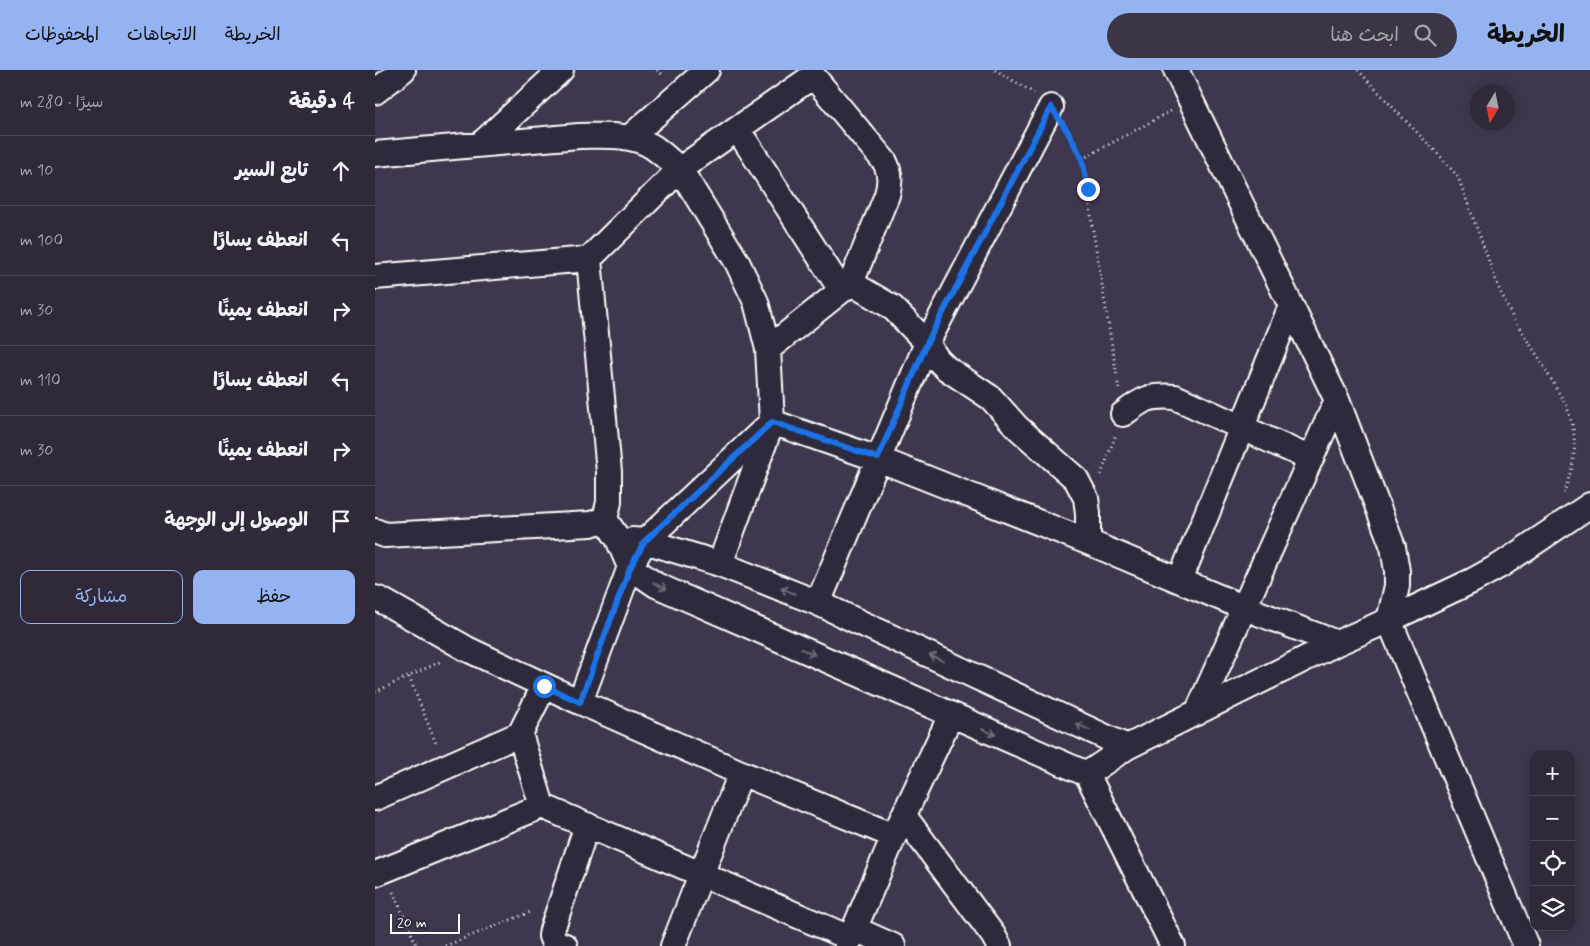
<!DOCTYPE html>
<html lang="ar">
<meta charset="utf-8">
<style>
:root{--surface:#2f293a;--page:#3b3545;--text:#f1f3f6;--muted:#a7a6af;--line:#4a4554;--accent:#95b2f1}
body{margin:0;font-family:Mynerve,"Playpen Sans Arabic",sans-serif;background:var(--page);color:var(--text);direction:rtl}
.controls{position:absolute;right:15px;bottom:15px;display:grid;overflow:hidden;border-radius:10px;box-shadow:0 2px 12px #0003}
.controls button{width:45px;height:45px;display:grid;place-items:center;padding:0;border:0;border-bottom:1px solid var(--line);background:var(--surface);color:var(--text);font:25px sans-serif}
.compass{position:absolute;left:1095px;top:15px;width:45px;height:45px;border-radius:50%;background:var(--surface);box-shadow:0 2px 12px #0003;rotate:190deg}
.scale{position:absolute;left:15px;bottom:12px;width:70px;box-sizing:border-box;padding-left:5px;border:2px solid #fff;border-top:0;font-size:14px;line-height:18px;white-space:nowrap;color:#fff;-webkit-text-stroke:4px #2f2a3d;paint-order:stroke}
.stop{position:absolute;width:15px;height:15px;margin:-11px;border:4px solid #1a73e8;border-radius:50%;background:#fff}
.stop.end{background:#1a73e8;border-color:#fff;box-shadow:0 1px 5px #0008}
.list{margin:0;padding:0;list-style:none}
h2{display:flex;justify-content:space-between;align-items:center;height:65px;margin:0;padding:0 20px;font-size:21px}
h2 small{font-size:16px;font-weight:400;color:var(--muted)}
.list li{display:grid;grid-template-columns:32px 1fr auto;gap:15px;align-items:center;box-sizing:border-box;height:70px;padding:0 20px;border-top:1px solid var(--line)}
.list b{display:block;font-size:19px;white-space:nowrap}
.list em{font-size:16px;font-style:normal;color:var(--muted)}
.actions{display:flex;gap:10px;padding:15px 20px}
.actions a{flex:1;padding:11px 0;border:1px solid var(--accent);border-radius:10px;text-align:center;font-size:18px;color:var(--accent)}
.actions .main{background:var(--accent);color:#111}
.icon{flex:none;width:28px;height:28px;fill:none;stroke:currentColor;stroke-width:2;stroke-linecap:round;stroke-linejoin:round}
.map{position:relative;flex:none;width:1215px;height:876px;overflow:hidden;direction:ltr}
header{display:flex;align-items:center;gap:30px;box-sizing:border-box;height:70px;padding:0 25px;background:var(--accent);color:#111}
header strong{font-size:24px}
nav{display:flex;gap:28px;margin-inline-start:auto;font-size:18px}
.search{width:350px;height:45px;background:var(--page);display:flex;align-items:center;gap:12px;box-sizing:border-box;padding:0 18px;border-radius:28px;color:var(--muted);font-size:19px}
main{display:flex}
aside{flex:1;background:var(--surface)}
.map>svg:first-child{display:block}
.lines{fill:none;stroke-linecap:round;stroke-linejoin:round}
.street-casing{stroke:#fff;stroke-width:28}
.path{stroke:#fff;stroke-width:3;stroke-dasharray:1 4;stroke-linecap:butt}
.street{stroke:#2f2a3d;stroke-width:24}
.oneway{stroke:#6d6a77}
.route{stroke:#1a73e8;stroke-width:6}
</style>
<header>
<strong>الخريطة</strong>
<div class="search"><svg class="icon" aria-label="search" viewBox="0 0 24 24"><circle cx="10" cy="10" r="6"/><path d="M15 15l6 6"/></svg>ابحث هنا</div>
<nav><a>الخريطة</a><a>الاتجاهات</a><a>المحفوظات</a></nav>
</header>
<main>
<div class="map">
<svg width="1215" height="876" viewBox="0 0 1215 876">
<rect width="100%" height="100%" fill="#3f374d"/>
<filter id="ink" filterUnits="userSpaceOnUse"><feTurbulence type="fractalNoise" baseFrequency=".02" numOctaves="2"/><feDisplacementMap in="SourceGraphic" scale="10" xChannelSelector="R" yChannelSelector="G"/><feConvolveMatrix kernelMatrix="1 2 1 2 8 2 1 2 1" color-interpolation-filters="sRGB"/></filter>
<g filter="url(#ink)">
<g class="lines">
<g class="street-casing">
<path id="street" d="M 801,0 L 962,330 L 1018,477 L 1022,501 L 1022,516 L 1014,550
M 0,22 L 28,0
M 363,60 L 466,220
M 255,67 L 332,0
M 106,74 L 186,0
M 0,84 L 204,66 C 228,66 257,63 278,77 C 287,83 296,92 305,99 L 438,6 L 510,92 C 516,104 515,113 512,125 L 476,213
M 214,189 L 305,99 L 362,192 L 381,232 L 393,279 L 397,352 L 345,494
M 0,207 L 214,189 L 234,402 L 234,432 L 230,449 L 243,469 L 255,497 L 281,515 L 712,704 L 798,876
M 393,279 L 476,213 L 517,237 L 552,273 L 562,289 L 571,298 L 616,328 L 642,357 L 701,409 L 711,428 L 713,443 L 713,472
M 748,344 C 768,329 774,325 800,327 L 936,389
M 0,461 L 10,465 L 216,454 L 230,449
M 257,470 L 270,471 L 345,494 L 443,533 L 752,677
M 805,510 L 916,236
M 0,528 L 6,530 L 92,579 L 205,632 L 366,703 L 519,766
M 443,533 L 552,273 L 676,37
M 1014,550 L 1097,511 L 1126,495 L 1215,435
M 205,632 L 255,497 L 270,471 L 397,352 L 503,389 L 713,472 L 870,538 L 962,573
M 822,643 L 962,330
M 145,664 L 167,736
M 712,704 L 752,677 L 962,573 L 1014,550 L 1151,876
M 0,728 L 145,664 L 169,616
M 529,746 L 618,865 L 624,876
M 0,804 L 167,736 L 475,868
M 480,859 L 518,876
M 190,876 L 178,871 L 176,866 L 177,860 L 212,755
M 298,876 L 366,703
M 472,876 L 519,766 L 576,645"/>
</g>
<path class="path" d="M 282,0 L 289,6
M 620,0 L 659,23
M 983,0 L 1026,46 L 1066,87 L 1083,107 L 1125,221 L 1139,250 L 1164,288 L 1192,337 L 1198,357 L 1200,376 L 1197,398 L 1189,423
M 691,60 L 707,89 L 713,119 L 717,154 L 744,319
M 707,89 L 796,41
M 726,405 L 741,364
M 34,607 L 62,676
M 0,622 L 67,591
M 18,822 L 42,876
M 70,876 L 158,841"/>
<use href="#street" class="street"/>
</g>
<defs><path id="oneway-shaft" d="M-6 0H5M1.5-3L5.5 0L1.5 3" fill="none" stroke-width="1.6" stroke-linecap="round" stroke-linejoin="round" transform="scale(1.25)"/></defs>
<g class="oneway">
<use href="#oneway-shaft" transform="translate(285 516) rotate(27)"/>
<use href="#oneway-shaft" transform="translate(413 521) rotate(-158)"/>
<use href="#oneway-shaft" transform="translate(433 582) rotate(24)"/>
<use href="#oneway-shaft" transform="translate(561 588) rotate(-155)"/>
<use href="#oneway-shaft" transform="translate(708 657) rotate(-155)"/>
<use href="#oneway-shaft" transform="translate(614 662) rotate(24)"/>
</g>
</g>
<g class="lines" filter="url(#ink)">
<path class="route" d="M 169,616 L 205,632 L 255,498 L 270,471 L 397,352 L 503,388 L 552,273 L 676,37 L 693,62 L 707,89 L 713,119"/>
</g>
</svg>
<div class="controls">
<button>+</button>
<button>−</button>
<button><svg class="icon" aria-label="locate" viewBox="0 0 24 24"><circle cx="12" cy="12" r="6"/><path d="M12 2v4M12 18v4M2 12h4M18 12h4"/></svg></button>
<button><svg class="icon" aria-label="layers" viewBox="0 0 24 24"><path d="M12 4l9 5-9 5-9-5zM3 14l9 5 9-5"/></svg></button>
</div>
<svg class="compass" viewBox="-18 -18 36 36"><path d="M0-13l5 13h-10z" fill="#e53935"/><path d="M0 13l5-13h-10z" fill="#a7a6af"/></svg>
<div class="scale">20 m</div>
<div class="stop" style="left:169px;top:616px"></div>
<div class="stop end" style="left:713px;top:119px"></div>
</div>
<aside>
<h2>4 دقيقة<small>سيرًا · 280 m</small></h2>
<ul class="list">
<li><svg class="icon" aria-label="ahead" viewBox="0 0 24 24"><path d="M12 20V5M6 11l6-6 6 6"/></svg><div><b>تابع السير</b></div><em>10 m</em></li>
<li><svg class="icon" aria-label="left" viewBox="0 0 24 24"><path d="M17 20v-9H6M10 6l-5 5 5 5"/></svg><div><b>انعطف يسارًا</b></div><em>100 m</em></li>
<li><svg class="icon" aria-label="right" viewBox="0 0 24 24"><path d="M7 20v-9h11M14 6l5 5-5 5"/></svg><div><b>انعطف يمينًا</b></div><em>30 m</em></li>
<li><svg class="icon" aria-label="left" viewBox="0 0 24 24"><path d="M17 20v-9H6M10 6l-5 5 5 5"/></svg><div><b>انعطف يسارًا</b></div><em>110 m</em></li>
<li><svg class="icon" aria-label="right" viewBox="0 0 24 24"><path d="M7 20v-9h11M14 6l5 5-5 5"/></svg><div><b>انعطف يمينًا</b></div><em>30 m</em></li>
<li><svg class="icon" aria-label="arrive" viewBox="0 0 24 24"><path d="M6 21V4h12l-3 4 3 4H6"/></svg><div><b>الوصول إلى الوجهة</b></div></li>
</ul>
<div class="actions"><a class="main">حفظ</a><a>مشاركة</a></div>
</aside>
</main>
